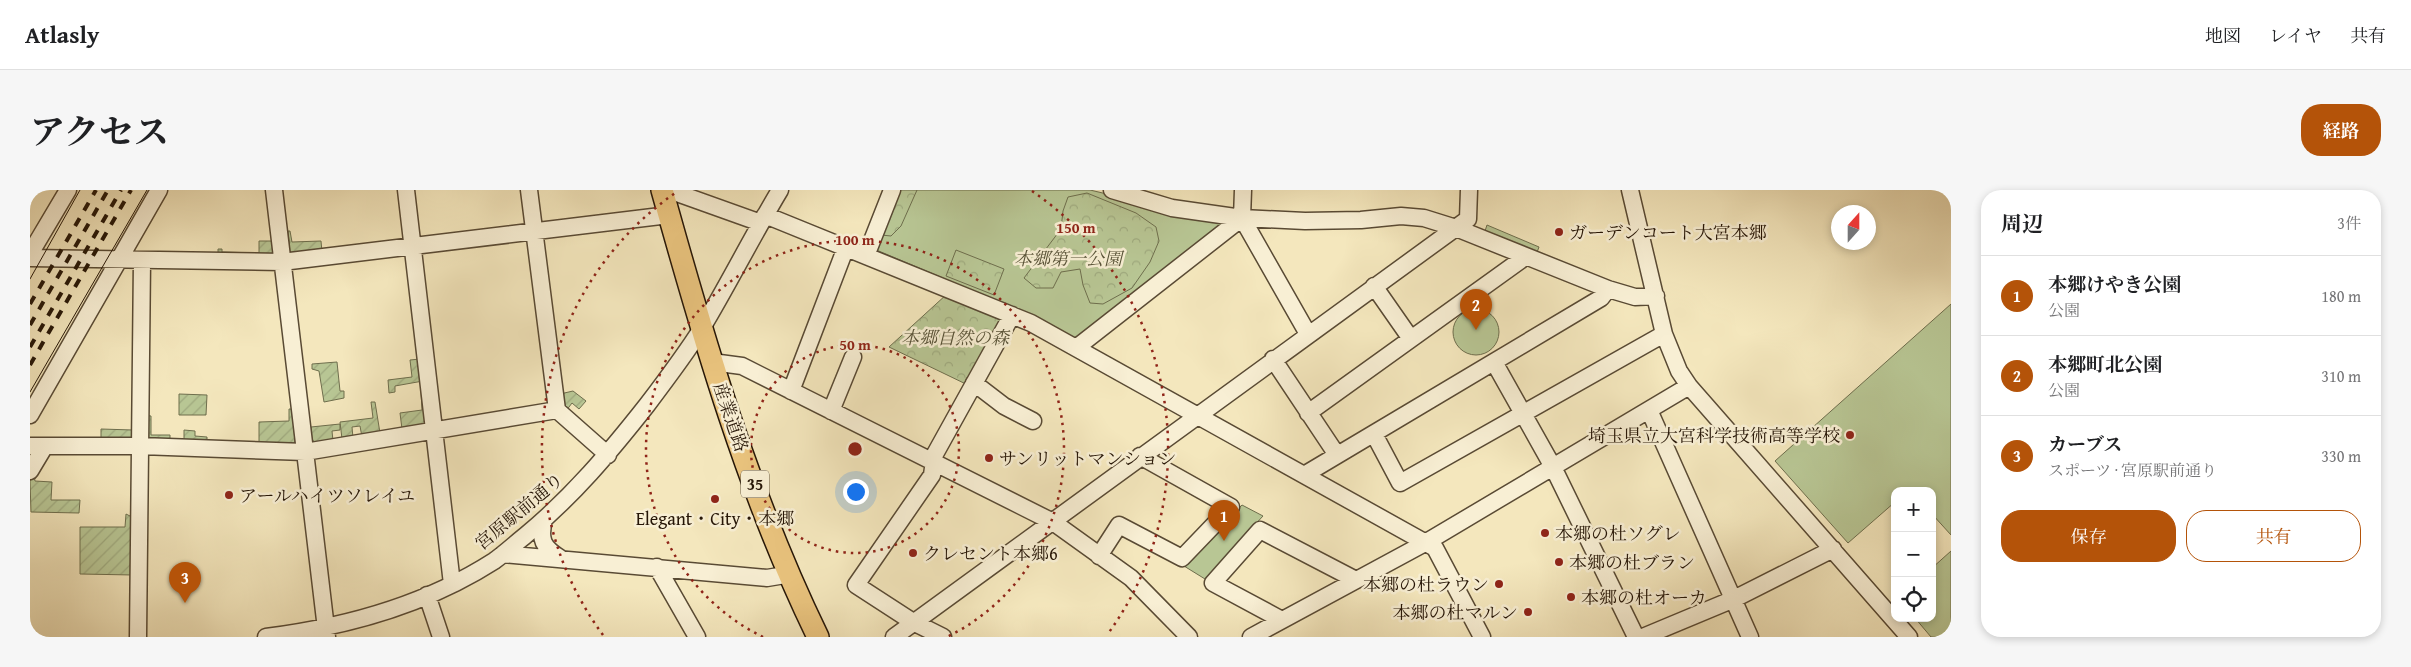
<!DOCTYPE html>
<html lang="ja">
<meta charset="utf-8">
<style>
:root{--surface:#fff;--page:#f6f6f6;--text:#202124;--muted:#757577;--line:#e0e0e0;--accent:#b45309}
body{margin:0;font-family:"Gentium Book Plus","Noto Serif JP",serif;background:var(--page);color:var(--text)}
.controls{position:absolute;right:15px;bottom:15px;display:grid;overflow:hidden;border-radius:10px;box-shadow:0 2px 8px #0003}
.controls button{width:45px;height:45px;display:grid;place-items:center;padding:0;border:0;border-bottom:1px solid var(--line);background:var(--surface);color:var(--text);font:25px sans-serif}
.compass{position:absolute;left:1801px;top:15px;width:45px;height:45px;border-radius:50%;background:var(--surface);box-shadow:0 2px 8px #0003;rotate:21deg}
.you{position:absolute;left:825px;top:301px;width:18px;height:18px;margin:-12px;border:4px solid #fff;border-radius:50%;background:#1a73e8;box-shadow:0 0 0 8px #1a73e833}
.badge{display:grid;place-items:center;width:32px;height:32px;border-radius:50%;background:var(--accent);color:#fff;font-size:16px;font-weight:700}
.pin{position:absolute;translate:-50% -41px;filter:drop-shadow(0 1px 2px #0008)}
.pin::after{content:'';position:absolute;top:26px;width:18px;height:15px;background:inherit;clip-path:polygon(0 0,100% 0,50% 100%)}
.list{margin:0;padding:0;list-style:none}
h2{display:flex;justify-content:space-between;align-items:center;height:65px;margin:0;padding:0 20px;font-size:21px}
h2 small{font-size:16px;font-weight:400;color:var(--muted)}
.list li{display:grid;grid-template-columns:32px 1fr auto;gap:15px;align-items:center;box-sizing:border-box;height:80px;padding:0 20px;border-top:1px solid var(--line)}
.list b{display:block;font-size:19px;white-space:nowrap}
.list p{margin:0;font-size:16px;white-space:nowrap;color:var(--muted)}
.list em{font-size:16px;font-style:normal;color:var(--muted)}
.actions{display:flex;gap:10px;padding:15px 20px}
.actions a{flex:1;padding:11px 0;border:1px solid var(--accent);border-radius:20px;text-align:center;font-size:18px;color:var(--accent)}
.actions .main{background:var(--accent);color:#fff}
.icon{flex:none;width:28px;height:28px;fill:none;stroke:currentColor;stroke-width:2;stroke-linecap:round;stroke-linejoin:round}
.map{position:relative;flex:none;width:1921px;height:447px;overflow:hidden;border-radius:20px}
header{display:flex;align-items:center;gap:30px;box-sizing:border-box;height:70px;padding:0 25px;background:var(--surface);border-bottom:1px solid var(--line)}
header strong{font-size:24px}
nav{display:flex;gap:28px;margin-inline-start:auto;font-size:18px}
.intro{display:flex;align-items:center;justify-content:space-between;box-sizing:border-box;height:120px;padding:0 30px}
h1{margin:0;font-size:35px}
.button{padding:12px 22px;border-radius:20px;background:var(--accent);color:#fff;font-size:18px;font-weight:700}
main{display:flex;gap:30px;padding:0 30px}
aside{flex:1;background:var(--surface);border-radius:20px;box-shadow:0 2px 8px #0003}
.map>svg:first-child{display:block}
.green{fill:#b8c694;stroke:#6e6e4d}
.forest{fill:url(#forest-crowns);stroke:#6e6e4d}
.garden{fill:url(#garden-furrows);stroke:#6e6e4d}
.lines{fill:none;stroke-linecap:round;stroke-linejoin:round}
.minor-casing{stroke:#594a34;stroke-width:19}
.major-casing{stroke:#251506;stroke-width:24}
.minor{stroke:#f8efd4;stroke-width:16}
.major{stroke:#eac47e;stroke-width:21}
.tram{stroke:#251506;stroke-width:1}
.rail{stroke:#251506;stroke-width:4;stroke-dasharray:9 9;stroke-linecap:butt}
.ring{fill:none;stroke:#8f2418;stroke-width:2.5;stroke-dasharray:2.5 5}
.poi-dot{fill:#8f2418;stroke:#f8efd4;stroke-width:2}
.labels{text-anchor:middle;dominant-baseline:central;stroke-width:5;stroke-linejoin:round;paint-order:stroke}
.shield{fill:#f8efd4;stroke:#645644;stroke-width:1}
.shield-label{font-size:16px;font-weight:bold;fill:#251506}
.poi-label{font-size:18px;fill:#251506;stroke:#f8efd4;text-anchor:start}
.park-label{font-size:18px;font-style:italic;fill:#585338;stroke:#f8efd4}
.street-label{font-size:18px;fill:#251506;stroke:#f8efd4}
.centre{fill:#8f2418;stroke:#f8efd4;stroke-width:2.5}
.ring-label{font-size:15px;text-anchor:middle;font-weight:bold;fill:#8f2418;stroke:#f8efd4;stroke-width:5;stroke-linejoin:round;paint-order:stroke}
</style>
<header>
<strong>Atlasly</strong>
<nav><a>地図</a><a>レイヤ</a><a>共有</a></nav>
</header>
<div class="intro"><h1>アクセス</h1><a class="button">経路</a></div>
<main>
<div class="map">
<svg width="1921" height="447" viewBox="0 0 1921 447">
<defs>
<pattern id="forest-crowns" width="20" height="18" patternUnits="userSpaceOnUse" patternTransform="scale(1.25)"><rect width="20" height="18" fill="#b8c694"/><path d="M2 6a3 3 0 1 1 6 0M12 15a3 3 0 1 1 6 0" fill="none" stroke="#9ea97e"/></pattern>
<pattern id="garden-furrows" width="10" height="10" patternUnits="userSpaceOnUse" patternTransform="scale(1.25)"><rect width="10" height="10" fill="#b8c694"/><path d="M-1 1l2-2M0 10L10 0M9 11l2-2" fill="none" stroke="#9ea97e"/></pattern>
</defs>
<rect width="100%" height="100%" fill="#f4e7bd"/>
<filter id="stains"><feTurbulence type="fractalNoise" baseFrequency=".004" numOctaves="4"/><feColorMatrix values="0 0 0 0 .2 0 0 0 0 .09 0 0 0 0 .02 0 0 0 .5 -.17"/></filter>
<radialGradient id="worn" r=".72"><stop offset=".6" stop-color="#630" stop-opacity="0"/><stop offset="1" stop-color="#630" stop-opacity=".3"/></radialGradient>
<path class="green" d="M 867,0 L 1060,0 L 1191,31 L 1195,36 L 1044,149 L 989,120 L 844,59 Z
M 1457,35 L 1509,57 L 1506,65 L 1454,44 Z
M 1921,114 L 1921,345 L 1902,324 L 1902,301 L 1882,301 L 1880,299 L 1877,301 L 1865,301 L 1865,312 L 1818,353 L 1745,271 Z
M1423 142a23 23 0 1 1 46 0a23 23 0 1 1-46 0Z
M 1212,315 L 1233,326 L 1175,389 L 1154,376 Z
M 1921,361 L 1921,447 L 1901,447 L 1885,428 L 1902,428 L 1902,378 Z"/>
<path class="forest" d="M 869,0 L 887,0 L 871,36 L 861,46 L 851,45 Z
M 1057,3 L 1106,23 L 1126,37 L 1129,51 L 1120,72 L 1102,98 L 1073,114 L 1060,113 L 1053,95 L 1050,79 L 1031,82 L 1023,98 L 1006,98 L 994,88 L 1031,39 L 1033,21 L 1038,7 Z
M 926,60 L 974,79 L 964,105 L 916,86 Z
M 917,104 L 977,127 L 940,196 L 859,157 Z"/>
<path class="garden" d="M 258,41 L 260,41 L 262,52 L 291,51 L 292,62 L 267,65 L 260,62 Z
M 229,51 L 242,51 L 245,68 L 188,67 L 188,59 L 192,59 L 192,62 L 229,63 Z
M 390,169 L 393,191 L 365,196 L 365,202 L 359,203 L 358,190 L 382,187 L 380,170 Z
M 307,172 L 310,201 L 314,201 L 314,208 L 294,212 L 289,181 L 282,179 L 282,174 Z
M 394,200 L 397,231 L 394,235 L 372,239 L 370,223 L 392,220 L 391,201 Z
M 543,201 L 556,211 L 549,219 L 542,213 L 536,221 L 530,204 Z
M 149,204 L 177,205 L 176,225 L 149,225 Z
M 341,212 L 345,212 L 350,243 L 332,247 L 330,236 L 322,237 L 323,248 L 312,249 L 310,232 L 343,228 Z
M 259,219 L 262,219 L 265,251 L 263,255 L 229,255 L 229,232 L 259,231 Z
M 114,225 L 121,226 L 121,245 L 140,245 L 140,253 L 118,253 Z
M 310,234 L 310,240 L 302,241 L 303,251 L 287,253 L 282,250 L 281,237 Z
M 71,239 L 103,240 L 104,249 L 71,251 Z
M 154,240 L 165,241 L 165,246 L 177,247 L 177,253 L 154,253 Z
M 4,285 L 5,291 L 22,292 L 21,310 L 50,310 L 49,323 L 1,322 L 0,291 Z
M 96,324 L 104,328 L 103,385 L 50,384 L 50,337 L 95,337 Z"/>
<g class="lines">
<g class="minor-casing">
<path id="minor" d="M 244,0 L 297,447
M 376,0 L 422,394
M 499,0 L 527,220 L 578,265
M 632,0 L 647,3 L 731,33
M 1082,0 L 1142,18 L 1212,28 L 1275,31 L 1331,30 L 1371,26 L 1394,28 L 1426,38 L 1578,99 L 1605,107 L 1626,106
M 1213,0 L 1212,28 L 1278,144
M 1600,0 L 1634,144 L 1649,181 L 1659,196 L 1879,447
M 735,25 L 1001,133 L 1405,358 L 1452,447
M 0,64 L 38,0
M 836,66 L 862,0
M 0,68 L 252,72 L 639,25
M 1344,96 L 1381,149
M 1046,158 L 1212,28
M 1243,169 L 1307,265
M 682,172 L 712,176 L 1023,332 L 1101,388 L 1159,447
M 1464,172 L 1523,277 L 1606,447
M 944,193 L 974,216 L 1003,231
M 761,201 L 816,57
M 1619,220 L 1720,447
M 801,221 L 823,167
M 1278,223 L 1495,67
M 0,225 L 129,0
M 1344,244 L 1370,293 L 1634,144
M 0,256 L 111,256 L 275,262 L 527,220
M 0,281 L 15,256
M 1274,285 L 1571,108 L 1578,99
M 514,330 C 509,350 513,357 530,368
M 473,364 L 737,388 L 761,384
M 1069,366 L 1089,335 L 1152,368 L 1201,317 L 1110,266
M 627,377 L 667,447
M 397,405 L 411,447
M 1252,430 L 1183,393 L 1230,340 L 1326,390
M 108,447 L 112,70
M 236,447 C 315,437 397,414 464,371 C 475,363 486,353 496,345 C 543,306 580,262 617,215 C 636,190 655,165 672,138 C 699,93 723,45 750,0
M 864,447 L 1438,29 L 1439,0
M 913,447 L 883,432 L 826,395 L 902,285 L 905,264 L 982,125
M 1221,447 L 1395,353 L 1659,196
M 1613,447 L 1704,409 L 1803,359"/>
</g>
<g class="major-casing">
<path id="major" d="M 632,0 C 674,151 719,306 788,447"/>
</g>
<use href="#minor" class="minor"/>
<use href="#major" class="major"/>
<path class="tram" d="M 0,89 L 50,0
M 0,202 L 117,0"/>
<path class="rail" d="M 0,114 L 66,0
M 0,135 L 78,0
M 0,157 L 91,0
M 0,175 L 101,0"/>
</g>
<g class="ring">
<circle cx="825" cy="259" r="104"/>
<path d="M733 447A209 209 0 1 1 917 447"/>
<path d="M573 445A313 313 0 0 1 648 1M1002 1A313 313 0 0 1 1077 445"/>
</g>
<g class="poi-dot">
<circle cx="1529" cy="42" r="5"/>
<circle cx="1820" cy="245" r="5"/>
<circle cx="959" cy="268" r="5"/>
<circle cx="199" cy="305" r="5"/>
<circle cx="685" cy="309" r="5"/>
<circle cx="1515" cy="343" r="5"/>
<circle cx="883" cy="363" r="5"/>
<circle cx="1529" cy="372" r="5"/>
<circle cx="1469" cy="394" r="5"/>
<circle cx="1541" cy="407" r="5"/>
<circle cx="1498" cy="422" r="5"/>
</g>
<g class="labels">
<rect class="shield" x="711" y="280.5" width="28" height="27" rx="4"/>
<g class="shield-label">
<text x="725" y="294">35</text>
</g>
<g class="poi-label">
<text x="1539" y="42">ガーデンコート大宮本郷</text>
<text x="1810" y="245" text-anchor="end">埼玉県立大宮科学技術高等学校</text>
<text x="969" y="268">サンリットマンション</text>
<text x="209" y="305">アールハイツソレイユ</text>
<text x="685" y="328" text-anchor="middle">Elegant・City・本郷</text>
<text x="1525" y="343">本郷の杜ソグレ</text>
<text x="893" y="363">クレセント本郷6</text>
<text x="1539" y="372">本郷の杜ブラン</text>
<text x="1459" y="394" text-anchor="end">本郷の杜ラウン</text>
<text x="1551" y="407">本郷の杜オーカ</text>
<text x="1488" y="422" text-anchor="end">本郷の杜マルン</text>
</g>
<g class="park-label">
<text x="1038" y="68">本郷第一公園</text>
<text x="925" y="147">本郷自然の森</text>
</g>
<g class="street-label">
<text transform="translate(701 227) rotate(71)">産業道路</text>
<text transform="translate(489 321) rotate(-40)">宮原駅前通り</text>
</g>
</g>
<circle cx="825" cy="259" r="8" class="centre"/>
<g class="ring-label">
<text x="1046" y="43">150 m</text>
<text x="825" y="55">100 m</text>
<text x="825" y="160">50 m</text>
</g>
<rect width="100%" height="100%" filter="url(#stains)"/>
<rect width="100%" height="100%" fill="url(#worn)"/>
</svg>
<div class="controls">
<button>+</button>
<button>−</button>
<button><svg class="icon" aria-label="locate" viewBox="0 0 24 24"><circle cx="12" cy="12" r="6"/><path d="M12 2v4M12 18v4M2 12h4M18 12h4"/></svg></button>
</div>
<svg class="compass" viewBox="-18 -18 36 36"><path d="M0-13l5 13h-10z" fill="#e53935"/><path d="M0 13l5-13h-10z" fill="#757577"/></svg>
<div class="you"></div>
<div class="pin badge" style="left:1194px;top:351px">1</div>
<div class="pin badge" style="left:1446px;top:140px">2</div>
<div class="pin badge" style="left:155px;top:413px">3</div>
</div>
<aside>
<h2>周辺<small>3件</small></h2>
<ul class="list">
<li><span class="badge">1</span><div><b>本郷けやき公園</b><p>公園</p></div><em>180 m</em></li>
<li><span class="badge">2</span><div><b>本郷町北公園</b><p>公園</p></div><em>310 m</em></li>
<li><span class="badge">3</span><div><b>カーブス</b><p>スポーツ · 宮原駅前通り</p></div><em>330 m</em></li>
</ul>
<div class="actions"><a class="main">保存</a><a>共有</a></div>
</aside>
</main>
